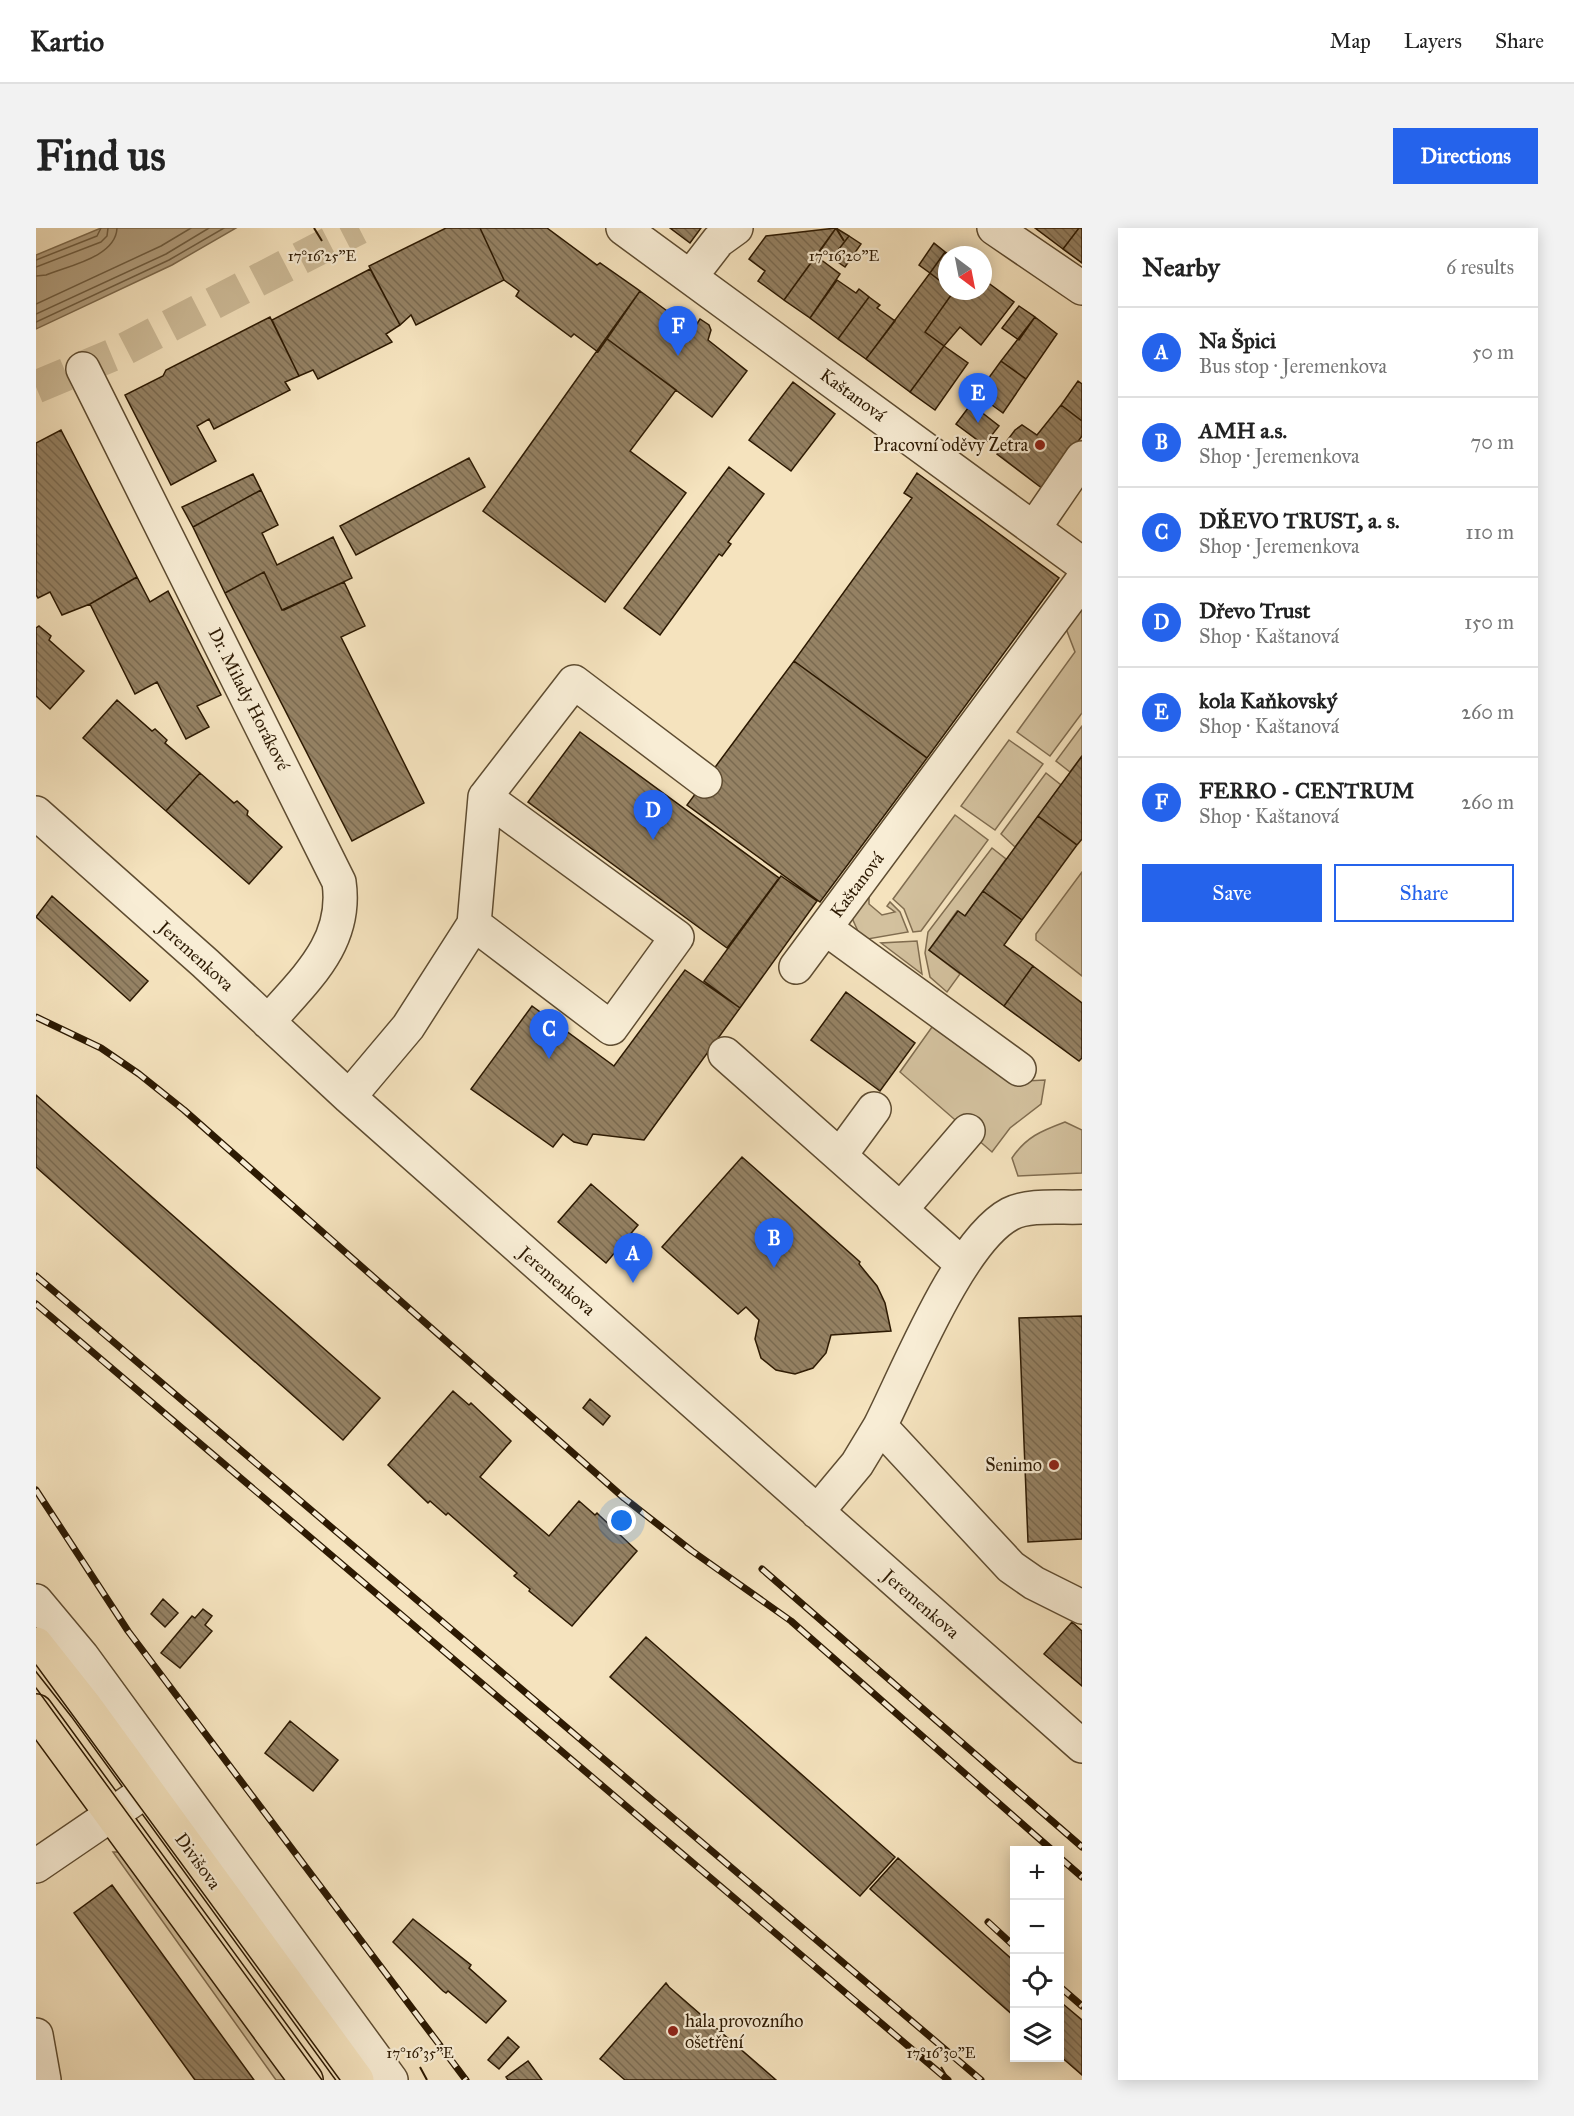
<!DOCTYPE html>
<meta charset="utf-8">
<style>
:root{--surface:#fff;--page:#f2f2f2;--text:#222;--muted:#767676;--line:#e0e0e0;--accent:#2563eb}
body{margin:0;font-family:"IM FELL Great Primer",serif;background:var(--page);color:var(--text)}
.controls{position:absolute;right:18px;bottom:18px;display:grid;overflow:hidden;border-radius:0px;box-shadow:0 3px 15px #0003}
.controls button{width:54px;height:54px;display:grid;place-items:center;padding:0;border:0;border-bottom:2px solid var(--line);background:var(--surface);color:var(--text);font:30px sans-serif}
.compass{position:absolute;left:902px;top:18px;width:54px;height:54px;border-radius:50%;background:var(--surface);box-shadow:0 3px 15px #0003;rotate:148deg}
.you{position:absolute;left:586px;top:1293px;width:21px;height:21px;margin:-15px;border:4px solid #fff;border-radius:50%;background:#1a73e8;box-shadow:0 0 0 9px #1a73e833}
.badge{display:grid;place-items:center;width:39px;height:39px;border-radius:50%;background:var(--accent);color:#fff;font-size:20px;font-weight:700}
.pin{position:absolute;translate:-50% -50px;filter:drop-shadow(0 2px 3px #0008)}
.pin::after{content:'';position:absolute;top:32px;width:21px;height:18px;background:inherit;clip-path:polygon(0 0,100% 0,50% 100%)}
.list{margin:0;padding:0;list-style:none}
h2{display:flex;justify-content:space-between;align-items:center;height:78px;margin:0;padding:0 24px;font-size:26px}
h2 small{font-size:20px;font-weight:400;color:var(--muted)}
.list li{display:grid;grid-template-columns:39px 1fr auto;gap:18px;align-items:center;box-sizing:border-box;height:90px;padding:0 24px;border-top:2px solid var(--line)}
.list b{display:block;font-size:22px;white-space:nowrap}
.list p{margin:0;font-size:20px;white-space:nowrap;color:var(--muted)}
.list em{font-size:20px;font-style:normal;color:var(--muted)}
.actions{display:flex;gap:12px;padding:18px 24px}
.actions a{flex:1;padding:14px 0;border:2px solid var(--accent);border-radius:0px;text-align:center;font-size:21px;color:var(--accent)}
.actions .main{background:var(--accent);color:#fff}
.icon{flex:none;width:33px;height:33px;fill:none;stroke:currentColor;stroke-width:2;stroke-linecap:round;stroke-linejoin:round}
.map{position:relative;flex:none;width:1046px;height:1852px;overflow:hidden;border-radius:0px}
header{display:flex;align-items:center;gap:36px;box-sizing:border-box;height:84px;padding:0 30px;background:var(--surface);border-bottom:2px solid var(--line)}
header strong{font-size:28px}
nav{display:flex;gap:33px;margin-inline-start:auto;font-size:21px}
.intro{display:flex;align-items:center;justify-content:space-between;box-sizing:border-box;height:144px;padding:0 36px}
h1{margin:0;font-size:42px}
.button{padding:15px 27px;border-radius:0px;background:var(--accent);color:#fff;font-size:21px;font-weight:700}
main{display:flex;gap:36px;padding:0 36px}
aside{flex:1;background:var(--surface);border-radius:0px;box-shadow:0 3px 15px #0003}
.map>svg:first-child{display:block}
.green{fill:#d3c19e;stroke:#806d50;stroke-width:1.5}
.water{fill:#b19e7e;stroke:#7c694c;stroke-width:1.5}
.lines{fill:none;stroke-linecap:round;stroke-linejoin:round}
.shore{stroke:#6e5c40;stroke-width:1.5}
.building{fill:url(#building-back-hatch);stroke:#2c1902;stroke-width:1.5}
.minor-tunnel{stroke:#cdbb98;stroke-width:33;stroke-dasharray:33 16;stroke-linecap:butt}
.minor-casing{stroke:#5e4c31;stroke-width:36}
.major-casing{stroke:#2c1902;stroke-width:36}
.minor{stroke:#f8edd5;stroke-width:33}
.major{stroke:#f5e3be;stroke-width:33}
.tram{stroke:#2c1902;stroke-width:1.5}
.rail-casing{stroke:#2c1902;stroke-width:7}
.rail{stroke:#f8edd5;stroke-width:4.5;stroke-dasharray:14;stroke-linecap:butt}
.ticks{fill:none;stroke:#2c1902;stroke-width:2}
.poi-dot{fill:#8f2418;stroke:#f8edd5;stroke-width:2}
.labels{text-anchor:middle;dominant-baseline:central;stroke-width:4.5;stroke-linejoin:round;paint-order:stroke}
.street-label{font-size:18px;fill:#2c1902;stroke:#f8edd5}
.poi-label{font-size:18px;fill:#2c1902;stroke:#f8edd5;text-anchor:end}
.ticks-label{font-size:15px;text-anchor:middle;fill:#2c1902;stroke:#f8edd5;stroke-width:4.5;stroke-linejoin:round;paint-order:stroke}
</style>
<header>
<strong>Kartio</strong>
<nav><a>Map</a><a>Layers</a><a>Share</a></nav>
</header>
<div class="intro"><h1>Find us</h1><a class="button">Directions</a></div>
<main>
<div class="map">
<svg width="1046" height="1852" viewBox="0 0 1046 1852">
<defs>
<pattern id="building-back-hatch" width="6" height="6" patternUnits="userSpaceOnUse" patternTransform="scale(1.5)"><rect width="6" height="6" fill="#958264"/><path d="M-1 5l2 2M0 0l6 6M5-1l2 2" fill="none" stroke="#7a6a50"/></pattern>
</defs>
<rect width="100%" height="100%" fill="#f5e3be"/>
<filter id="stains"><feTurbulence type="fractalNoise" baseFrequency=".00333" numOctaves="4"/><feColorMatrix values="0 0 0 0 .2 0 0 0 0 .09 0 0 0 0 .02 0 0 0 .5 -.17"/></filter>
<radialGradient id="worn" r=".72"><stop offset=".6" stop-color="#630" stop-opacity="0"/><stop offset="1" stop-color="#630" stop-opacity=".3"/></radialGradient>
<path class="green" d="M 1046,375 L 1046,485 L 1014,528 L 981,504 L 1039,424 L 1029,398 Z
M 1046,498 L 1046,528 L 1034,544 L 1020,533 Z
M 973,512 L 1007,536 L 959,602 L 925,578 Z
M 1010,545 L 1025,557 L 979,619 L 965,606 Z
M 919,587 L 952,612 L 885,703 L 877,704 L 868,681 L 857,671 Z
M 956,620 L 970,631 L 929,688 L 921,683 L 893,722 L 924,746 L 911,764 L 894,749 L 889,725 L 892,704 Z
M 1046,644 L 1046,748 L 1000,712 L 1000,706 Z
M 833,664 L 833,676 L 846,687 L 859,684 L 851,678 L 854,674 L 864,684 L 872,704 L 826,712 L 816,690 Z
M 881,713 L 886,746 L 845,715 Z
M 896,799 L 973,854 L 1009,852 L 1005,876 L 974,900 L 956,924 L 864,844 Z
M 1029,894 L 1046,902 L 1046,945 L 982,948 L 976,930 C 990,909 1005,903 1029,894 Z
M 77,1624 L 83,1624 L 258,1852 L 240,1852 Z"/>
<path class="water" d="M 65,0 L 200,0 L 136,37 L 0,101 L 0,27 Z"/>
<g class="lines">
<path class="shore" d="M 0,32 L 61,8 L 65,0
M 0,39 L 65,14 L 71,8 L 72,0
M 0,48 L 10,47 C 32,38 80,29 81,0
M 0,76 L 125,18 L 155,0
M 0,86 L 130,26 L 173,0
M 0,94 L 133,32 L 188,0"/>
</g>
<path class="building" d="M 410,0 L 444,0 L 468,52 L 380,97 L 375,87 L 364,97 L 333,38 Z
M 444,0 L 511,0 L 561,37 L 564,35 L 604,63 L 562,124 L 538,106 L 535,109 L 480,68 L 483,63 L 468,52 Z
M 634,0 L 665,0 L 654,15 Z
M 800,0 L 748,72 L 722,53 L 729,43 L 713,31 L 730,8 Z
M 800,0 L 813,8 L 796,30 L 784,23 Z
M 999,0 L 1043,0 L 1027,21 Z
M 1043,0 L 1046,0 L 1046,35 L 1027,21 Z
M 813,8 L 825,16 L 809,39 L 796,30 Z
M 898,15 L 909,24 L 894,45 L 883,37 Z
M 909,24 L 914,27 L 911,27 L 911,58 L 894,45 Z
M 780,28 L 804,46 L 774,90 L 748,72 Z
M 334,41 L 364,97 L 350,106 L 356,114 L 282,151 L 277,142 L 263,148 L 236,92 Z
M 894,45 L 911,58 L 911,63 L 918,63 L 889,104 L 908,118 L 874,164 L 830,131 Z
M 947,51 L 978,74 L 945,117 L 924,99 L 908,118 L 889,104 L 918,63 L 947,63 Z
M 801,52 L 820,65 L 823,61 L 833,69 L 802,111 L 774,90 Z
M 604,63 L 657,102 L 664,91 L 673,97 L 675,102 L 672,112 L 711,143 L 676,189 L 570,110 Z
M 833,69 L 844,77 L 841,80 L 859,93 L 830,131 L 802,111 Z
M 983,78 L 999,89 L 983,112 L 966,100 Z
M 234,89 L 263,148 L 249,154 L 254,162 L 178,201 L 173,191 L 161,198 L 180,233 L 135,257 L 89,167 L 127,148 L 130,142 Z
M 999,89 L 1021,106 L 990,151 L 965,133 Z
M 570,110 L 640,162 L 594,223 L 650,265 L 569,374 L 447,283 Z
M 908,118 L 932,135 L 899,182 L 874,164 Z
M 965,133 L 990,151 L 967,185 L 941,166 Z
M 1042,153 L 1046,156 L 1046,193 L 1025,177 Z
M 757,154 L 799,186 L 755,243 L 713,212 Z
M 935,176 L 963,198 L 948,217 L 920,196 Z
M 1025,177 L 1046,193 L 1046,208 L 1007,261 L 961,226 L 979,202 L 986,197 L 1001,207 Z
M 25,202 L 101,349 L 54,376 L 26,387 L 14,364 L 2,370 L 0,367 L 0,215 Z
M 433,230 L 449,259 L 320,327 L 304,298 Z
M 693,239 L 728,266 L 692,314 L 695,316 L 686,328 L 683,326 L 624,407 L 588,380 Z
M 881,245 L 1023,350 L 891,530 L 758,433 L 876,270 L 868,265 Z
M 217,246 L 225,262 L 157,299 L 146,279 Z
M 225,262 L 242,297 L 226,305 L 241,337 L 297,309 L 316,350 L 248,382 L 246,382 L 228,344 L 189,365 L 157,299 Z
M 228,344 L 246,382 L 308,354 L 329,398 L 305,409 L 388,575 L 316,613 L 189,365 Z
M 101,349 L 114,374 L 132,363 L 185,467 L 161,478 L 173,499 L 150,511 L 121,454 L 99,466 L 54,376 Z
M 3,398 L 15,408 L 13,412 L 48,443 L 14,481 L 0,468 L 0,400 Z
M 758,433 L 891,530 L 784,674 L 651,577 Z
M 81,472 L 116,503 L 119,501 L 131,512 L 129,515 L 164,545 L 130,583 L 47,510 Z
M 544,504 L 743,650 L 691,720 L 492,574 Z
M 1046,528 L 1046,611 L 1041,617 L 1002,588 Z
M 164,545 L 198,575 L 201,573 L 212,583 L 211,587 L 246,619 L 213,656 L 130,583 Z
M 1002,588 L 1041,617 L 986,692 L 947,663 Z
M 745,648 L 781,673 L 704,780 L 668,753 Z
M 947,663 L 986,692 L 968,717 L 997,738 L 968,778 L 893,722 L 922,683 L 929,688 Z
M 16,668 L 112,753 L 94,773 L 0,689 Z
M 997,738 L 1046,775 L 1046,830 L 1043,833 L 968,778 Z
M 649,742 L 704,780 L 608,912 L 557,906 L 551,917 L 538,914 L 527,906 L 517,919 L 435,861 L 496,778 L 578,838 Z
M 810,764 L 879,815 L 844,863 L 775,812 Z
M 0,867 L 344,1170 L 307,1212 L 0,939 Z
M 706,929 L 824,1034 L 823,1036 L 841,1058 L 849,1075 L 855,1103 L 795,1107 L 790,1125 L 777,1140 L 759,1146 L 740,1142 L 725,1130 L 719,1111 L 723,1092 L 710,1079 L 702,1086 L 626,1019 Z
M 555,956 L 602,997 L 570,1035 L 522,994 Z
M 1046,1088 L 1046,1311 L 992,1314 L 983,1090 Z
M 417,1163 L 433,1177 L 435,1175 L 475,1213 L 444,1249 L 513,1308 L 543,1273 L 559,1287 L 561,1285 L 564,1288 L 601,1323 L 536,1398 L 493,1363 L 494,1361 L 478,1348 L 481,1345 L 412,1285 L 410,1287 L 394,1273 L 392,1275 L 352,1237 Z
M 554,1171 L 574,1188 L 567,1197 L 547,1180 Z
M 127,1371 L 142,1385 L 129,1399 L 115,1386 Z
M 167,1381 L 176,1388 L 169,1397 L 176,1403 L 144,1440 L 125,1425 L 156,1388 L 159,1390 Z
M 1036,1394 L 1046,1403 L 1046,1458 L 1008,1426 Z
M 610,1409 L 859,1629 L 824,1668 L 574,1449 Z
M 254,1493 L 302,1532 L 277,1563 L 229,1525 Z
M 862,1630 L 978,1733 L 978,1788 L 834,1661 Z
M 76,1657 L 218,1852 L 159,1852 L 38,1685 Z
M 377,1691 L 435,1737 L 433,1740 L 470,1773 L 450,1795 L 412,1763 L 410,1765 L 407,1763 L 357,1714 Z
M 630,1755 L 633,1759 L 740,1852 L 589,1852 L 568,1834 L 564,1831 Z
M 1027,1776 L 1046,1792 L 1046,1847 L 1023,1827 L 1023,1781 Z
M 472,1809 L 483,1819 L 463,1841 L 452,1832 Z
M 492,1833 L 506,1852 L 472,1852 L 470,1849 Z"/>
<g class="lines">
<path class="minor-tunnel" d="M 0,159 L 79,126 L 323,0"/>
<g class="minor-casing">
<path id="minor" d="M 587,0 L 1046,336
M 958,0 L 1046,60
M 655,48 L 682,13 L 700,0
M 47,141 L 303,654 C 312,715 269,751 232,794
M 998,300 L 1046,230
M 0,585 L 169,735 L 313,869 L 1046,1518
M 438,696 L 449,569
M 789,700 L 983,841
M 760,739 L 1046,353
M 689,826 L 926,1036
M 313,869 L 372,799 L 438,696 L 575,800 L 641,709 L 449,569 L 538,454 L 669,553
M 805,926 L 838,881
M 1046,979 C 1025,980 993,976 974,986 C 923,1013 871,1145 844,1198 L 975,1339 L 998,1355 L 1046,1379
M 866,980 L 932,903
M 781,1284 L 821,1236 L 844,1198
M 0,1373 L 46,1428 L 355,1852
M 0,1638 L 110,1563
M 0,1807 L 8,1852"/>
</g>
<g class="major-casing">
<path id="major" d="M 0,1416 L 49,1478 L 321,1852
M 0,1483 L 270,1852"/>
</g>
<use href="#minor" class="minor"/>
<use href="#major" class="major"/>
<path class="tram" d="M 0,1437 L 304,1852
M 0,1460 L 286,1852"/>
<g class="rail-casing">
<path id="rail" d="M 0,789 L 65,820 L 103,846 L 148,882 L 588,1270 L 656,1323 L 755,1393 L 1016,1622
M 0,1048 L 945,1852
M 0,1076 L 912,1852
M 0,1262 L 92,1403 L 430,1852
M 726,1341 L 1046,1619
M 1023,1629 L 1046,1649
M 952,1694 L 978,1718
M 1023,1758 L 1046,1778"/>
</g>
<use href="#rail" class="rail"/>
</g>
<path class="ticks" d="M 278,0 L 286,13M 800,0 L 808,13M 384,1839 L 391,1852M 905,1839 L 913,1852"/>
<g class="poi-dot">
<circle cx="1004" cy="217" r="6"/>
<circle cx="1018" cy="1237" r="6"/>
<circle cx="637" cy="1803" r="6"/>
</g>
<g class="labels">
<g class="street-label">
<text transform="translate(817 167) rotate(36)">Kaštanová</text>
<text transform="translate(213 471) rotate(63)">Dr. Milady Horákové</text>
<text transform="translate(821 657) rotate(-53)">Kaštanová</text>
<text transform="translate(160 728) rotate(42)">Jeremenkova</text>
<text transform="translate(521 1053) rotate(41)">Jeremenkova</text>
<text transform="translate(885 1376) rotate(41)">Jeremenkova</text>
<text transform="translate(162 1633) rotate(54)">Divišova</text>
</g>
<g class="poi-label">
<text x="992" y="217">Pracovní oděvy Zetra</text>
<text x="1006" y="1237">Senimo</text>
<text x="649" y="1793" text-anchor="start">hala provozního<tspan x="649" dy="21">ošetření</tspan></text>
</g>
</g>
<g class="ticks-label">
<text x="286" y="33">17°16'25"E</text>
<text x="808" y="33">17°16'20"E</text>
<text x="384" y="1830">17°16'35"E</text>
<text x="905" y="1830">17°16'30"E</text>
</g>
<rect width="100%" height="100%" filter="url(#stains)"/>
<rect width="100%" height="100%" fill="url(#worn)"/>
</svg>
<div class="controls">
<button>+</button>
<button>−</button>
<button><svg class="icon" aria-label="locate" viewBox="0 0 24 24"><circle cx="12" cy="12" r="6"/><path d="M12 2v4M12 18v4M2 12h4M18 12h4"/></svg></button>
<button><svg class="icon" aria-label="layers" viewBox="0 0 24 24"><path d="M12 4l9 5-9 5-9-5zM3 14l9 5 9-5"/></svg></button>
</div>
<svg class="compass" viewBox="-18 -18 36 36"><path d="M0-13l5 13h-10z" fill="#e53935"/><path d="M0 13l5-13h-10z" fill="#767676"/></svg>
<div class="you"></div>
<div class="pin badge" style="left:597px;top:1055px">A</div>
<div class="pin badge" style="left:738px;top:1040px">B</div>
<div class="pin badge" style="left:513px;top:831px">C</div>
<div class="pin badge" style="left:617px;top:612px">D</div>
<div class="pin badge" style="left:942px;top:195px">E</div>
<div class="pin badge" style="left:642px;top:128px">F</div>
</div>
<aside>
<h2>Nearby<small>6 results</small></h2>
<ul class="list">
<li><span class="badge">A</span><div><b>Na Špici</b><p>Bus stop · Jeremenkova</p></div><em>50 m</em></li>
<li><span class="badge">B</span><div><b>AMH a.s.</b><p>Shop · Jeremenkova</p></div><em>70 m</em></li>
<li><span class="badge">C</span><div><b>DŘEVO TRUST, a. s.</b><p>Shop · Jeremenkova</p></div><em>110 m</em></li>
<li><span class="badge">D</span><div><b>Dřevo Trust</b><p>Shop · Kaštanová</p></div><em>150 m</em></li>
<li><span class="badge">E</span><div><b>kola Kaňkovský</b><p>Shop · Kaštanová</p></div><em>260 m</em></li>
<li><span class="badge">F</span><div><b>FERRO - CENTRUM</b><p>Shop · Kaštanová</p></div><em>260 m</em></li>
</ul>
<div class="actions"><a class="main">Save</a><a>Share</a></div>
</aside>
</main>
